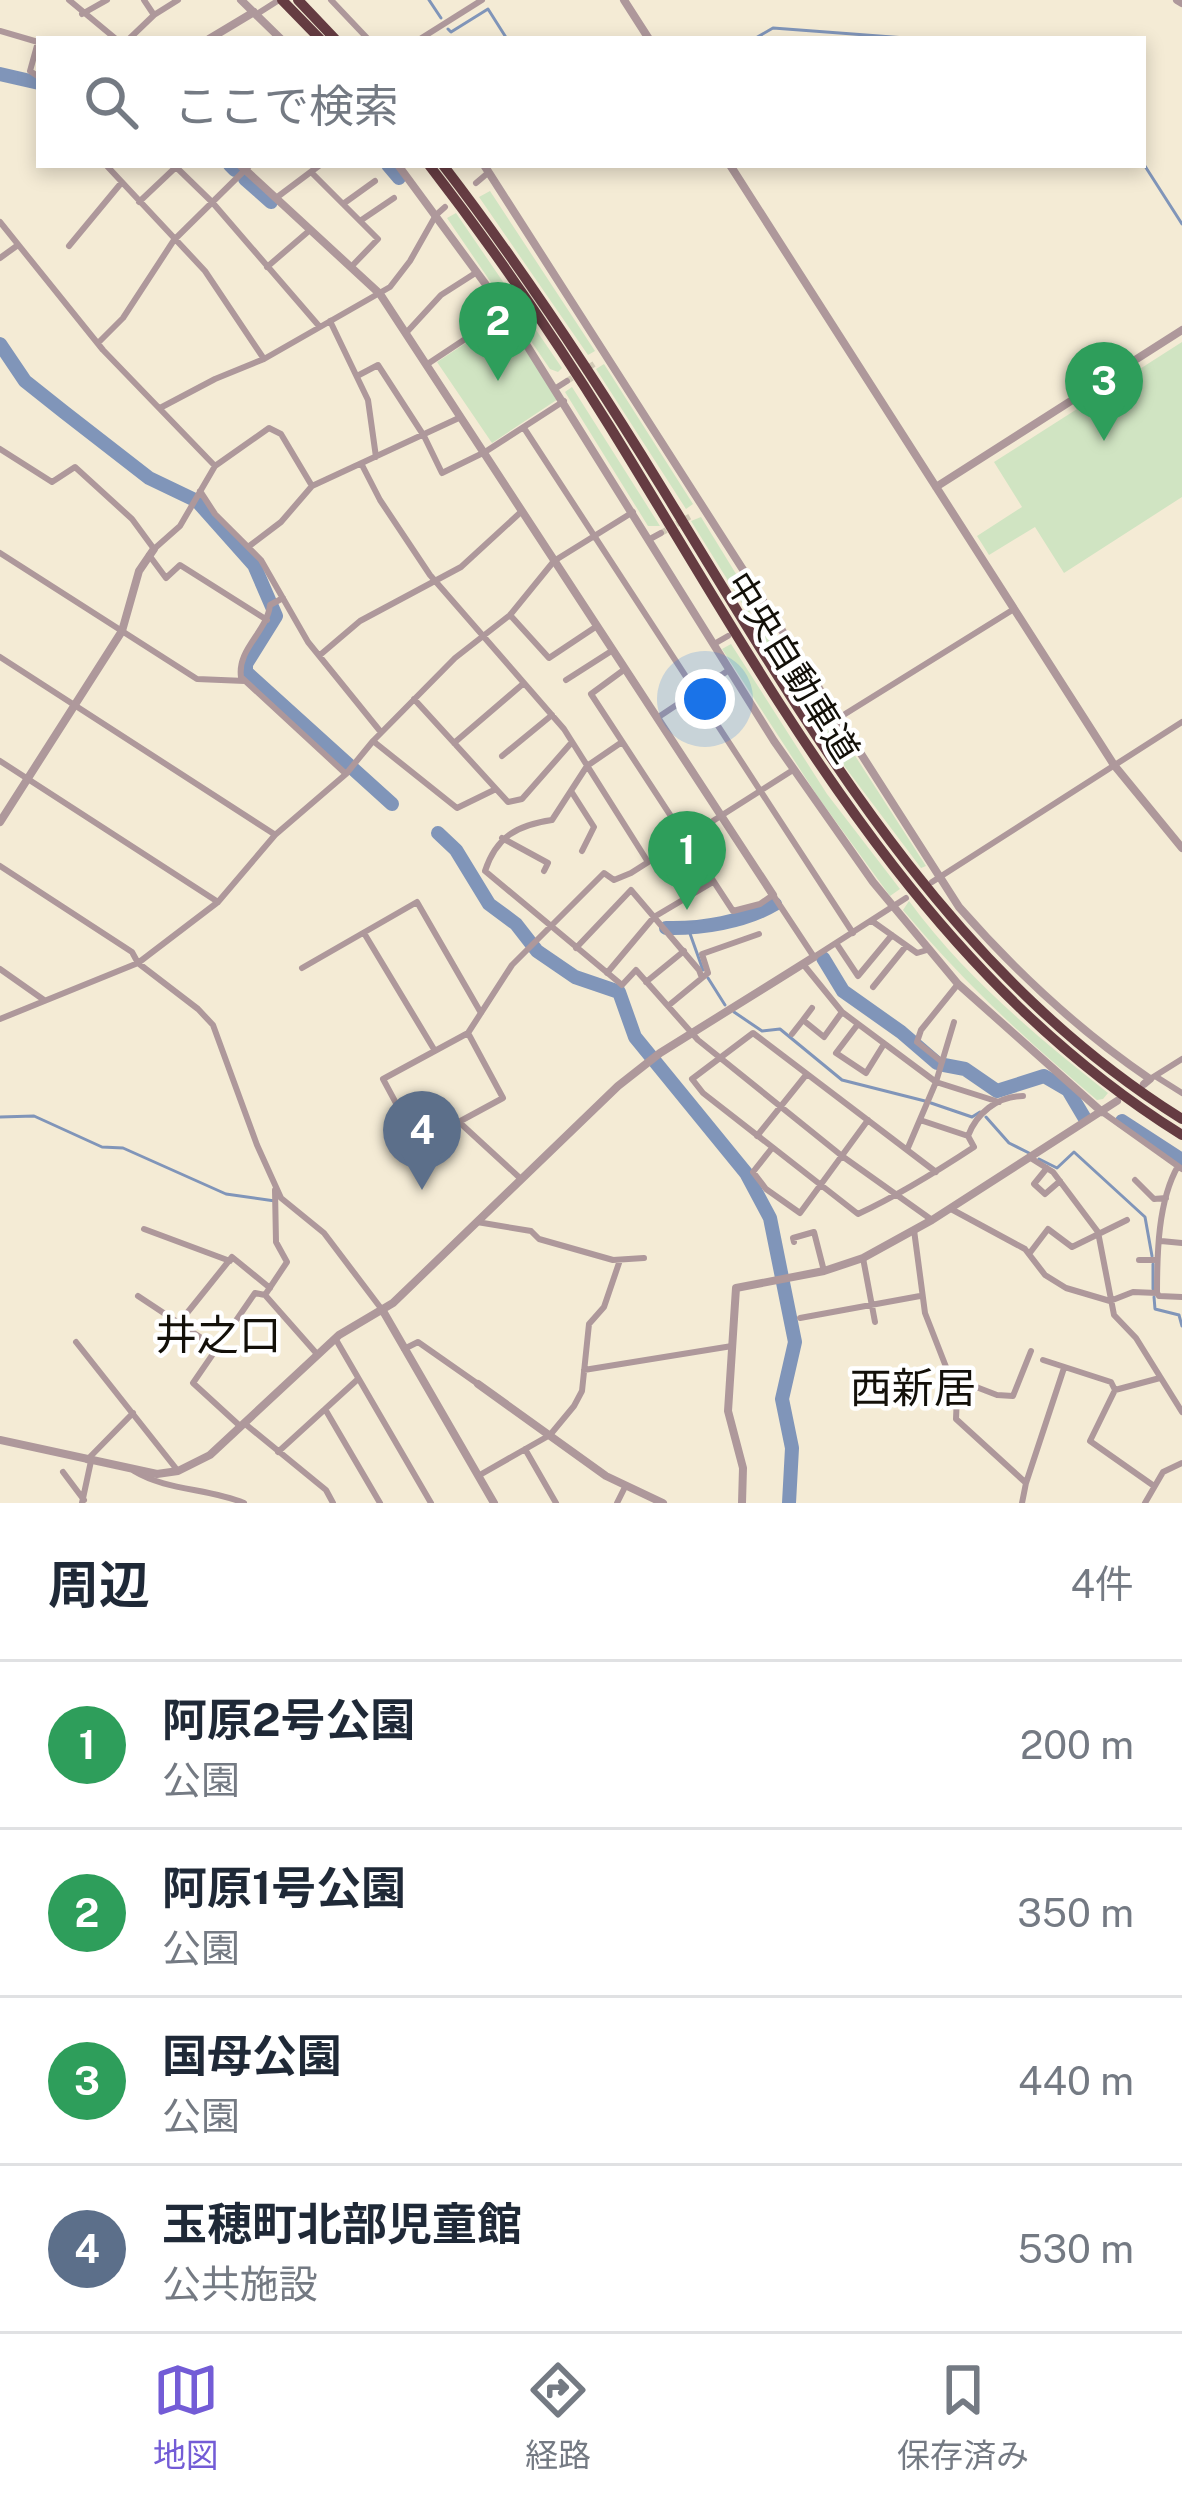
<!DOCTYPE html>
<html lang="ja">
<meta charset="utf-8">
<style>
:root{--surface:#fff;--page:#f2f2f3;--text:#1f2937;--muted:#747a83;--line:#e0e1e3;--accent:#735cd6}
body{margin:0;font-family:"Public Sans","Noto Sans JP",sans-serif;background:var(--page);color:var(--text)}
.you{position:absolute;left:705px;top:699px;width:42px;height:42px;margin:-30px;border:9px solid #fff;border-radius:50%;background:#1a73e8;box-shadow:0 0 0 18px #1a73e833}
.badge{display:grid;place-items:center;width:78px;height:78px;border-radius:50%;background:var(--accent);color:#fff;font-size:39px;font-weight:700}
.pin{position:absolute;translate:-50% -99px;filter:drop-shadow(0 3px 6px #0008)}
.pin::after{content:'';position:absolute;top:63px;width:42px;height:36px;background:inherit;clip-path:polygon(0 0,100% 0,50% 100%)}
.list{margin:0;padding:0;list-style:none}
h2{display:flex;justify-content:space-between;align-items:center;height:156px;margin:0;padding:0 48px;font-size:51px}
h2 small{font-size:39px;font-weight:400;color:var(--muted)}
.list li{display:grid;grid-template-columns:78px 1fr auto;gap:36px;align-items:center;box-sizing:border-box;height:168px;padding:0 48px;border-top:3px solid var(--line)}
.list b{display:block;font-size:45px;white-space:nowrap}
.list p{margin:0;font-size:39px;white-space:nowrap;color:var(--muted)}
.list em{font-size:39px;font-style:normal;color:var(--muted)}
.icon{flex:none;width:66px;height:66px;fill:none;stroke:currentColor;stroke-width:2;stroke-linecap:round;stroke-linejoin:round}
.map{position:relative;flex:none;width:1182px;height:1503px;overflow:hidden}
.search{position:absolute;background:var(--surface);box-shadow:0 6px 18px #0003;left:36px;right:36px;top:36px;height:132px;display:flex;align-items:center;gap:30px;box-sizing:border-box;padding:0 42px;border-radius:0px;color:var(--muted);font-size:45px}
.sheet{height:828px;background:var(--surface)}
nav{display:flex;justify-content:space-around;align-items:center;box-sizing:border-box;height:168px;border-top:3px solid var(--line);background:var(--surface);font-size:33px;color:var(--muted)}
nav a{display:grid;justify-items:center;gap:6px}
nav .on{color:var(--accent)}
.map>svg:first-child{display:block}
.green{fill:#d0e4c2}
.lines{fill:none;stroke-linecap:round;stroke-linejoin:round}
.stream{stroke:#8095b9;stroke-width:3}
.river{stroke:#8095b9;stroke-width:14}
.minor-tunnel{stroke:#d2cab6;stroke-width:6;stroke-dasharray:6 3;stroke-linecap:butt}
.minor{stroke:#ae989b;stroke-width:6}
.tertiary{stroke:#ae989b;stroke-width:8}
.motorway{stroke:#653c42;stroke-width:10}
.labels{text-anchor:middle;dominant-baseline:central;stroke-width:9;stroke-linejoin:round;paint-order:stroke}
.street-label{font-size:36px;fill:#131009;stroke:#fff}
.quarter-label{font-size:42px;fill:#131009;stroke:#fff}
</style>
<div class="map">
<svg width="1182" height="1503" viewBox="0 0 1182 1503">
<rect width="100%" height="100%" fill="#f4ebd5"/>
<path class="green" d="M 490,191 L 595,351 L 588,355 L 479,197 Z
M 456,213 L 562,368 L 558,372 L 550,369 L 447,218 Z
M 504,318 L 558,399 L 492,443 L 437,362 Z
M 1182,342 L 1182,497 L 1064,573 L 1035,527 L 989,555 L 977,536 L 1022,507 L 994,462 Z
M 604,364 L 693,504 L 686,509 L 596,369 Z
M 572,387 L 660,526 L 648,526 L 565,392 Z
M 701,517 L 757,608 L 748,613 L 691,521 Z
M 769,622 L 926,866 L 921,868 L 845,767 L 758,631 Z
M 731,644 L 827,794 L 900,889 L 890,896 L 818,797 L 722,649 Z
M 909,901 C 964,976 1035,1035 1108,1093 L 1103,1099 L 1097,1100 C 1027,1041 962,981 903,910 Z"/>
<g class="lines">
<path class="stream" d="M 429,0 L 441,18
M 448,29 L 451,32 L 488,9 L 507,39
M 754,39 L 773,28 L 919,39
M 1143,163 L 1182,224
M 688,928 L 703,970
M 708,978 L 725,1005
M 734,1012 L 762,1031 L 780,1029 L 842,1080 L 925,1101
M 931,1103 L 972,1117 L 980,1112
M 0,1117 L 34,1116 L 102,1147 L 123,1148 L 226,1194 L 275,1201
M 986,1117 L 1009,1143 L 1029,1153
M 1039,1159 L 1057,1168 L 1074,1152 L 1145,1217 L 1152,1256
M 1153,1289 L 1153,1264
M 1154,1297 L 1155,1309 L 1179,1315 L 1182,1326"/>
<path class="river" d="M 0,74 L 39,83
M 230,165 L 235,170
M 388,165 L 399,178
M 245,179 L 271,202
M 0,344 L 25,381 L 64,412 L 149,478 L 197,501 L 254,565 L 276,616 L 246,664 L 246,672 L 392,804
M 438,833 L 456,850 L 489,904 L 516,924 L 537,951 L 575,977 L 619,992 L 635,1037 L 746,1173 L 770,1218 L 795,1342 L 782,1399 L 792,1448 L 789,1503
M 666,928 C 700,929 745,922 775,904
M 823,958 L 843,991 L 901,1032 L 937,1063
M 944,1065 L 965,1069 L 997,1091 L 1044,1076 L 1068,1090 L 1084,1117
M 1122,1121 L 1182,1160"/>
<path class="minor-tunnel" d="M 567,381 L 594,364
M 661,533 L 691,516"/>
<path class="minor" d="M 69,0 L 116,39
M 144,0 L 154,15
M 331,0 L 368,39
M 82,14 L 107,0
M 257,14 L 279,0
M 0,31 L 38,42 L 30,71 L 39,77
M 129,39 L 154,15 L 178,0
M 420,39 L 482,0
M 106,165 L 205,271 L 264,359
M 311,172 L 378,239 L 351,267
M 476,183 L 489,172
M 276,198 L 320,165
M 139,202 L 176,167 L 212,202 L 319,326
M 343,204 L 375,181
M 360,221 L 394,198
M 0,222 L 103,350 L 215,466
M 69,246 L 122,182
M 0,258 L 18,245
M 267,267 L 310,230
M 330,321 L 368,400 L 376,457
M 406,333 L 441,295 L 477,272
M 98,343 L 123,318 L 174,240 L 250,165
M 426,365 L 506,312
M 359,375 L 378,365 L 424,436 L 442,473 L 485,452 L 564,401
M 556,388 L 567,381
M 160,408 L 215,379 L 264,359 L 390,287 L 410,261 L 436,215 L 445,207
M 524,428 L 853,933
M 0,449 L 52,482 L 75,467 L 132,519 L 154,549 L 180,526 L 215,466 L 269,428 L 281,434 L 312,486
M 362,465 L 380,500 L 430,575 L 564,729 L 648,862
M 200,491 L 215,514 L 261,560 L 308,642 L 380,731
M 650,539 L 661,533
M 248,547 L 281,522 L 312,486 L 461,417
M 0,553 L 197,679 L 245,681
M 149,555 L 166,578 L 180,565 L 267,620
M 283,598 L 270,605 C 267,632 237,649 241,677 L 346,774
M 510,615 L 549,658 L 597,626
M 752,622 L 768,612
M 714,644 L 728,636
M 320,655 L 360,621 L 461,567 L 522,511
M 0,657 L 274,834
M 625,669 L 591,694 L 733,911 L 760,904 L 773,895 L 814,957 L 906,898
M 566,680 L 613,650
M 414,699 L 508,802 L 522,799 L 572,742
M 657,718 L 729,670
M 837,719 L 1014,609
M 373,741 L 457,808 L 496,789
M 622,742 L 587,766 L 552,820 C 517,825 496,837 485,871 L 622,985 L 636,970 L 698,1040 L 842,1156 L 932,1220
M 454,743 L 524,683
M 502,756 L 552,715
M 0,761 L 218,902
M 571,791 L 594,827 L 582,851
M 502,838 L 548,863 L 544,871
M 0,866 L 132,952 L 138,963 L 198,1009 L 213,1025 L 257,1145 L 281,1198 L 324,1233 L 383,1311
M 932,882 L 1182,722
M 872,921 L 917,953 L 927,950
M 364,933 L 435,1051
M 836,943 L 858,976 L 892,935
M 576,948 L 631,890 L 699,970 L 702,978 L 668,1006
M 803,964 L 842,1012 L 936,1082 L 999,1102
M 302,968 L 417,902 L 481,1013
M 0,969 L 44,1000
M 607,973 L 654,917 L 713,882
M 702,978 L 708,973 L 702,954 L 759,934
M 646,982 L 684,951
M 873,987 L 906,946
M 0,1019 L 138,963 L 218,902 L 275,835 L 346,774 L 373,741 L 455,658 L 510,615 L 554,561 L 633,512
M 803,1020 L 812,1008
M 858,1024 L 836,1053 L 866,1073 L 884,1044
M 468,1033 L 503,1098 L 418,1144 L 383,1079 L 468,1033 L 512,965 L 604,873 L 614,880 L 631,873 L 793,770
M 792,1034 L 803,1020 L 824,1037 L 842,1012
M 942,1062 L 917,1042 L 921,1030 L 958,984
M 1155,1076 L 1182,1093
M 1150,1079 L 1182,1059
M 1102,1112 L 1182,1169
M 920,1120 L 968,1136
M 459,1122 L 521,1179
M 757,1136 L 806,1075
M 772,1148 L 753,1172 L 766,1189 L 800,1213 L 868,1120
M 907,1150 L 936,1082 L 954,1022
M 1029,1157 L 1053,1172 L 1098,1232 L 1114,1315 L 1136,1338 L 1182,1412
M 1178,1166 C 1158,1201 1157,1253 1157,1293 L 1159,1296 L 1182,1297
M 1047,1168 L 1034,1184 L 1045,1194 L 1060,1181
M 936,1172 L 753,1033 L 692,1079 L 703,1093 L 858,1214 C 899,1195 936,1172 974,1147 L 968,1136 C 976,1114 997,1096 1023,1096
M 1135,1180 L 1154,1199 L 1166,1198
M 275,1190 L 276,1242 L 287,1262 L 265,1295 L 317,1354
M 951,1209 L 1025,1249 L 1045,1275 L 1066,1288 L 1110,1301 L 1133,1292 L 1157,1293
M 477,1222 L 531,1231 L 539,1239 L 613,1260 L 644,1258
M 144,1229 L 230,1261
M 914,1230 L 925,1313 L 957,1395 L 956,1419 L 1026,1483 L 1022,1503
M 1161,1241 L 1182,1243
M 794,1242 L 793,1238 L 814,1232 L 824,1271
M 1029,1254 L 1048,1229 L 1072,1247 L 1127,1220
M 863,1258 L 875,1322
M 1139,1260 L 1157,1260
M 138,1296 L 218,1349
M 800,1318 L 920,1296
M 179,1323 L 232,1257 L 270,1288
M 335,1338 L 431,1503
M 76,1342 L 178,1471
M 404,1349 L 418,1342 L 478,1384
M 1043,1360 L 1111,1382 L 1115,1390 L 1160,1378
M 584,1370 L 732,1346
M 1115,1390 L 1090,1441 L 1154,1486
M 957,1395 L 971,1385 L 997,1395 L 1013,1396 L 1031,1351
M 325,1409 L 380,1503
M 244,1423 L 326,1490 L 333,1503
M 240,1426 L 193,1383 L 255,1293 L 265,1295
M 525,1449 L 556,1503
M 278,1452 L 358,1379
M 87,1460 L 133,1413
M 134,1471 C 167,1491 209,1488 244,1503
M 63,1472 L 84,1500
M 478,1476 L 550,1435 L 574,1406 L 582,1391 L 589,1324 L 604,1307 L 620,1260
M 1026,1483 L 1064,1368
M 82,1503 L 91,1461
M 617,1503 L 625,1487
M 1145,1503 L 1163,1472 L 1182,1463"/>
<path class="tertiary" d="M 241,0 L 281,39
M 624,0 L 649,39
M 1177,0 L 1182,3
M 209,39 L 254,12
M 240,165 L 380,294 L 773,895
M 398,165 L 506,312 L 774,741 L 873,882 L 958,984 L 1102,1112
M 484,165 L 959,907 C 1016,972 1078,1030 1150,1079 L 1144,1084
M 730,165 L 1114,765 L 1182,848
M 936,487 L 1182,330
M 0,822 L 122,631 L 139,571 L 154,549
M 383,1311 L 494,1503
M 478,1384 L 606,1476 L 663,1503
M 0,1440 L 157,1474 L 178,1471 L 210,1455 L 339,1335 L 393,1303 L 618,1086 L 660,1053 L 814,957
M 742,1503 L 743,1468 L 728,1411 L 736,1288 L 824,1271 L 863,1258 L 932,1220 L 1117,1101"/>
<path class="motorway" d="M 282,0 L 320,39
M 298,0 L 335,39
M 429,165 C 494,249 554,337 610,427 C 771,687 914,968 1182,1135
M 443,165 C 522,268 594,377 662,488 C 806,722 942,969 1182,1119"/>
</g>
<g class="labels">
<g class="street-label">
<text transform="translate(793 667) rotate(58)">中央自動車道</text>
</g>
<g class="quarter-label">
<text x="218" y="1334">井之口</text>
<text x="913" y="1387">西新居</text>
</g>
</g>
</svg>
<div class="you"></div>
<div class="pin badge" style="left:687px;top:910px;background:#2e9e5b">1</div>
<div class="pin badge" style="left:498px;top:381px;background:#2e9e5b">2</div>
<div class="pin badge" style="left:1104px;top:441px;background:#2e9e5b">3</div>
<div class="pin badge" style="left:422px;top:1190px;background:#5c6f8a">4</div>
<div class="search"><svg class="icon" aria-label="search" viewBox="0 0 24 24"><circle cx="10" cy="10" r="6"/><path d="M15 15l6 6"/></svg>ここで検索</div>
</div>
<section class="sheet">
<h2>周辺<small>4件</small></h2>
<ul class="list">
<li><span class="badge" style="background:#2e9e5b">1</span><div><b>阿原2号公園</b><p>公園</p></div><em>200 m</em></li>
<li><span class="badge" style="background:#2e9e5b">2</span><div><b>阿原1号公園</b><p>公園</p></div><em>350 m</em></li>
<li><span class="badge" style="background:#2e9e5b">3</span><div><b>国母公園</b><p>公園</p></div><em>440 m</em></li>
<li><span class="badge" style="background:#5c6f8a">4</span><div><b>玉穂町北部児童館</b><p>公共施設</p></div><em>530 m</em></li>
</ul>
</section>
<nav>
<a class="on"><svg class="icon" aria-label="map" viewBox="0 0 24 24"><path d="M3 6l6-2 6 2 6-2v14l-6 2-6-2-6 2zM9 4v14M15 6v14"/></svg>地図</a>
<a><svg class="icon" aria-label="directions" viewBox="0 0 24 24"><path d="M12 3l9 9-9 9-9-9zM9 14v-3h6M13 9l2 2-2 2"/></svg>経路</a>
<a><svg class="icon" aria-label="saved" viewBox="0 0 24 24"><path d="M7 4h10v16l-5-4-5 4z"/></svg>保存済み</a>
</nav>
